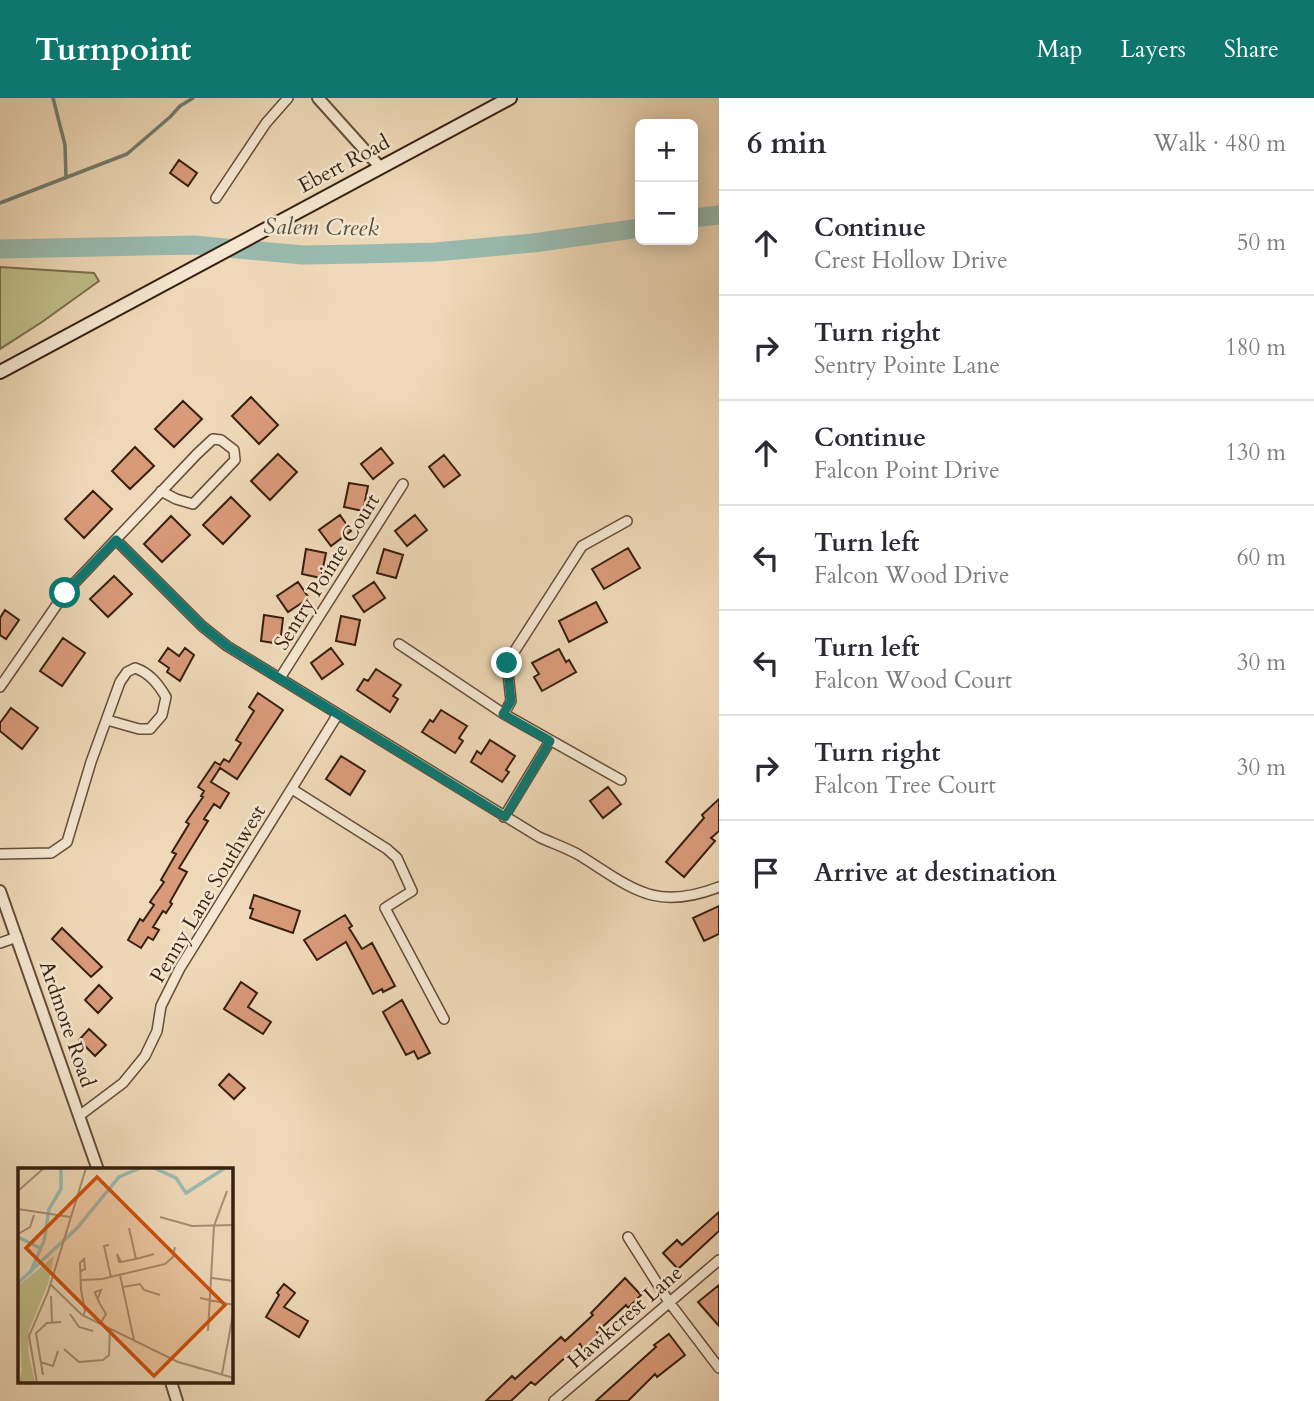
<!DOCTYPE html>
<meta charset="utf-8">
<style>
:root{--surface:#fff;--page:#f7f7f7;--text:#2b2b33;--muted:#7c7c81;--line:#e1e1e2;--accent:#0f766e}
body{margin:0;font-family:Cardo,serif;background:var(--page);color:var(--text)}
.controls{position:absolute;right:21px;top:21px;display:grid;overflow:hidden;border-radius:10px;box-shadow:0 4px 18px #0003}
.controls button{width:63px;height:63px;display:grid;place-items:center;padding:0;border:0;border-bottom:2px solid var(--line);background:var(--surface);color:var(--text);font:35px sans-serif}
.stop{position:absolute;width:21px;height:21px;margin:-16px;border:5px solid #0f766e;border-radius:50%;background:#fff}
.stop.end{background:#0f766e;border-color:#fff;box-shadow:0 2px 7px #0008}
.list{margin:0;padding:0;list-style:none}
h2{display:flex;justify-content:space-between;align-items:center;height:91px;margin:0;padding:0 28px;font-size:30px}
h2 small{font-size:23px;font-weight:400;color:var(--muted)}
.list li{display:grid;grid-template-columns:46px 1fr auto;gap:21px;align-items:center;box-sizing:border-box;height:105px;padding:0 28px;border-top:2px solid var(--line)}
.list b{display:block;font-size:26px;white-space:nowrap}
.list p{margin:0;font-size:23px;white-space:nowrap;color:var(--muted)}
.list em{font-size:23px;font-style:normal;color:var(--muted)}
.icon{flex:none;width:38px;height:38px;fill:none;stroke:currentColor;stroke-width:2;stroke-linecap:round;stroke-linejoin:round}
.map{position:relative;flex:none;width:719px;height:1303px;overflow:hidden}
header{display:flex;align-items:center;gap:42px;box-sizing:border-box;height:98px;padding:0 35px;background:var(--accent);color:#fff}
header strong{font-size:33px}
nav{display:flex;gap:38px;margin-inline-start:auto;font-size:24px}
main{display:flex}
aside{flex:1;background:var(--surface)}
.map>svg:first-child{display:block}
.green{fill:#bfbd8a;stroke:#7b6e4c;stroke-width:2}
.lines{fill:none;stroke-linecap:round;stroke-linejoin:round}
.stream{stroke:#727c6f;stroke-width:3.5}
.river{stroke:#99baaf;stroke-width:19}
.building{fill:#d99a7a;stroke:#371f0e;stroke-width:2}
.minor-casing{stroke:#654d38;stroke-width:12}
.tertiary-casing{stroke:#654d38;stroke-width:14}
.secondary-casing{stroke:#371f0e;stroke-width:16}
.minor{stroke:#f4e6d0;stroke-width:9}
.tertiary{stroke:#f4e6d0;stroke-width:10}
.secondary{stroke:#f4e6d0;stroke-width:12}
.route{stroke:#0f766e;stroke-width:9}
.labels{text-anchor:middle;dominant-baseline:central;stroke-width:5;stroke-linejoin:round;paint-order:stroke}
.street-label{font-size:21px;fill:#371f0e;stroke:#f4e6d0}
.water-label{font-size:23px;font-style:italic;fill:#544e3e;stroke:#f4e6d0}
.inset-river{fill:none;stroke:#99baaf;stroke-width:3.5}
.inset-road{fill:none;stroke:#a58e73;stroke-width:2}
.view{fill:#cd500c;fill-opacity:0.15;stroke:#cd500c;stroke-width:3.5}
.inset-edge{fill:none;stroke:#371f0e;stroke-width:3.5}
</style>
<header>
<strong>Turnpoint</strong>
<nav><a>Map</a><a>Layers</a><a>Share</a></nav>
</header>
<main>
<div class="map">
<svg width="719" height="1303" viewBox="0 0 719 1303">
<rect width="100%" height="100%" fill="#eed8b7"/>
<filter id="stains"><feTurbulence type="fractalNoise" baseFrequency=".00286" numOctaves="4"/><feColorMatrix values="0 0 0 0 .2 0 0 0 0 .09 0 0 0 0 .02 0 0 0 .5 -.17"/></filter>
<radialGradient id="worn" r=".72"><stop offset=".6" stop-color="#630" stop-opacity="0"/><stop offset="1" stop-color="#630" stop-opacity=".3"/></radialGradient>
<path class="green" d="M 0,169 L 94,175 L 99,183 L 42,224 L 0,251 Z"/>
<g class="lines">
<path class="stream" d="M 53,0 L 65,47 L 66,80
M 0,105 L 127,56 L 170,19 L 180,8 L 193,0"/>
<path class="river" d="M 693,120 L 719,117
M 0,151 L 194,147 L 303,157 L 360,156 L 435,154 L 533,145 L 640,130"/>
</g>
<path class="building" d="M 179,62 L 197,75 L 188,88 L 170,75 Z
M 251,299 L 278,327 L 259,346 L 232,318 Z
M 183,303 L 202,321 L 174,349 L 155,331 Z
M 135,349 L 154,368 L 130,391 L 112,373 Z
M 381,350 L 393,365 L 373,381 L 361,366 Z
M 278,356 L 297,374 L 270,402 L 251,383 Z
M 444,357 L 460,377 L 444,389 L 429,369 Z
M 349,385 L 368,388 L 363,413 L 344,409 Z
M 93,393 L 112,411 L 84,440 L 65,421 Z
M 231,399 L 250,418 L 223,446 L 203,427 Z
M 340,417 L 351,433 L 331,448 L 319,432 Z
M 415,417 L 427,432 L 407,448 L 395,433 Z
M 171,418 L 190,437 L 162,464 L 144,446 Z
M 628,450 L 640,470 L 604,491 L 592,471 Z
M 306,451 L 326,455 L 321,480 L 302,476 Z
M 384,451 L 403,457 L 396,480 L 377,475 Z
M 114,478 L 132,496 L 108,519 L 90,501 Z
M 298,484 L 309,500 L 288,514 L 277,498 Z
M 374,484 L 385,500 L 364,514 L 353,498 Z
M 596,504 L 607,524 L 569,544 L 559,523 Z
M 5,512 L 19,522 L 6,541 L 0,537 L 0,520 Z
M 264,517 L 283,520 L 280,546 L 261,543 Z
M 341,518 L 360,522 L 355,547 L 336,543 Z
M 63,540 L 85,555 L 62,588 L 40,573 Z
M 168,550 L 179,558 L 185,550 L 194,557 L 180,583 L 167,574 L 169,570 L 159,563 Z
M 331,550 L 343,566 L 322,581 L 311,565 Z
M 559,551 L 566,564 L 569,562 L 576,574 L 542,593 L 534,579 L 539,576 L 532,565 Z
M 376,571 L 401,587 L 393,598 L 398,601 L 390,614 L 357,592 L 364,581 L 368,583 Z
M 258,595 L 283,612 L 237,681 L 220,670 L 211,684 L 229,695 L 220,710 L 214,706 L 204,721 L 208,723 L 179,770 L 187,774 L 170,804 L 172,806 L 166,815 L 163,813 L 153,829 L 159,832 L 153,842 L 148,839 L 141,850 L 128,842 L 140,821 L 143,823 L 154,807 L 150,804 L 164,784 L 161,782 L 176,756 L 172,754 L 189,726 L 186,724 L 203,699 L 201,698 L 204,693 L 198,689 L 215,664 L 220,667 L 224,661 L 229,664 L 241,645 L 236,642 L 254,613 L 249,609 Z
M 11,610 L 38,630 L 22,651 L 0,633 L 0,625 Z
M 441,612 L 467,628 L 459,640 L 463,643 L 455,655 L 422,634 L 430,622 L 433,624 Z
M 490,642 L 515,658 L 506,672 L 509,674 L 502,684 L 471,664 L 477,653 L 481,656 Z
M 341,658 L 365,673 L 350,697 L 326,681 Z
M 608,689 L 621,706 L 603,720 L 590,703 Z
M 719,701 L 719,733 L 711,740 L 715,743 L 684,779 L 666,764 L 704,720 L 702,717 Z
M 254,797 L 300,813 L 293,835 L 250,820 L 253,811 L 250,810 Z
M 719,808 L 719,836 L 704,843 L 693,820 Z
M 345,817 L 352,828 L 349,830 L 362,851 L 372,845 L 395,888 L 383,894 L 382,891 L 373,896 L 346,844 L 317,862 L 304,842 Z
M 62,830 L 102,869 L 91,879 L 52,841 Z
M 241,884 L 257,895 L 248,909 L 271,924 L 263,936 L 224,911 Z
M 99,887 L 112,900 L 98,915 L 85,902 Z
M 402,902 L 430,955 L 418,961 L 414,953 L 406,957 L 383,914 Z
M 89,931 L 106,947 L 95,958 L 79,942 Z
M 229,976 L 245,990 L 234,1001 L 219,987 Z
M 719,1114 L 719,1133 L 678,1171 L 663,1155 L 677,1142 L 682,1147 Z
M 625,1180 L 641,1197 L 628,1210 L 626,1207 L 597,1234 L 599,1236 L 583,1251 L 580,1246 L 535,1287 L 531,1284 L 511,1303 L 486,1303 L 512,1278 L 515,1281 L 561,1239 L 565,1243 L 593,1217 L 591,1215 Z
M 284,1186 L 295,1195 L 284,1209 L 308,1223 L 299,1239 L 266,1219 L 279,1197 L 277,1195 Z
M 719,1187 L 719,1228 L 698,1204 Z
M 669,1236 L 685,1257 L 657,1279 L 655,1276 L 628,1303 L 596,1303 L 656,1249 L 654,1247 Z"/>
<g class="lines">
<g class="minor-casing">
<path id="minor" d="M 216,100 L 266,25 L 288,0
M 116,442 L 202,528 L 227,548 L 539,739 C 552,745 567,750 579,757 C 632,790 654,814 719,789
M 399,546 L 504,616 L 621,682
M 280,580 L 403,386
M 0,589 L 65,495 L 197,356 L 213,341 L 221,342 L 234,352 L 235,362 L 193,406 L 176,401 L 161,393
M 504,616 L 511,603 L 507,565 L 582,448 L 627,423
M 292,691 L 387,751 L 397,760 L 412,793 L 385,810 L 444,921
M 504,719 L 550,643
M 0,756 L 51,755 L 67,744 L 91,664 L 120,584 L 127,574 L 135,570 C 150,575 158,586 166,599 L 162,617 L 150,631 L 139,631 L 107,622
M 0,845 L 17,839
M 79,1018 L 123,985 L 145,958 L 157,933 L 161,908 L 180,870 L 338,616
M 628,1139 L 669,1204 L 719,1270
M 554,1303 L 719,1162"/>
</g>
<g class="tertiary-casing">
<path id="tertiary" d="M 318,0 L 380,69
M 0,793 L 98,1072
M 171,1284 L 177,1303"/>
</g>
<g class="secondary-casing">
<path id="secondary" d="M 0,274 L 510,0"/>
</g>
<use href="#minor" class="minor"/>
<use href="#tertiary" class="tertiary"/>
<use href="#secondary" class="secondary"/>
</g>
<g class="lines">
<path class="route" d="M 65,495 L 116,442 L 202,528 L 227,548 L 505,719 L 550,643 L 503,616 L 511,603 L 507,565"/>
</g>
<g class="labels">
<g class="street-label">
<text transform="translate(344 66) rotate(-28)">Ebert Road</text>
<text transform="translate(327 474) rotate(-58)">Sentry Pointe Court</text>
<text transform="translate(208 796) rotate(-59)">Penny Lane Southwest</text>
<text transform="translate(67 926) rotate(71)">Ardmore Road</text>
<text transform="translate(625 1219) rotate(-41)">Hawkcrest Lane</text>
</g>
<g class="water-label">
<text transform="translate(321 129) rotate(1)">Salem Creek</text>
</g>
</g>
<g transform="translate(18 1070)">
<rect width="215" height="215" fill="#eed8b7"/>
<path d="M 36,88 L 30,116 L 11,162 L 10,183 L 17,215 L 0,215 L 4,204 L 0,118 Z" fill="#bfbd8a"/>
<path class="inset-river" d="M 136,0 L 158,10 L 168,25 L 207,0M 0,69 L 22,80M 12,105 L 26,73 L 31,41 L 43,21 L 43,0M 0,115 L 59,60 L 101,9 L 122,0"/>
<path class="inset-road" d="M 0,23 L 26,0M 0,41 L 52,49M 142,49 L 174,58 L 216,57M 111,60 L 118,91M 0,66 L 12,59 L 16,47M 91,77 L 86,78 L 93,109M 103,94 L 99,86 L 101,94 L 103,94 L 118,91 L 136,86M 63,103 L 67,101 L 66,91 L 62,95 L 63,122 L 67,143 L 65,148M 102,107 L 116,172M 194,110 L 216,113M 63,112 L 84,111 L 147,96 L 155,89 L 157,79M 32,116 L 64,147 L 160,194 L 216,210M 105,119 L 122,116 L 126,122 L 142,127M 33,128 L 34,154M 80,130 L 83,122 L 77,124 L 77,125 L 82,136 L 88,146 L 82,156M 182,130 L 216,137M 52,146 L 61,159 L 75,163M 190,163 L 196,58 L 209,23M 46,181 L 61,194 L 85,192 L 91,187 L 92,161M 22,194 L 35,198 L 40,183M 204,206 L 216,141M 25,207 L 18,165 L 29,155 L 43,154M 19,215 L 11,168 L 30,124 L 68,0"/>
<path class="view" d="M 79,9 L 207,137 L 136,208 L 8,80 Z"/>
<rect width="215" height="215" class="inset-edge"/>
</g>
<rect width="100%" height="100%" filter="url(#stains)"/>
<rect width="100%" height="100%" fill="url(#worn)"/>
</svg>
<div class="controls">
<button>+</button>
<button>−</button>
</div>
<div class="stop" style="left:65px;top:495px"></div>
<div class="stop end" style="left:507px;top:565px"></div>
</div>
<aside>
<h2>6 min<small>Walk · 480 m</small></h2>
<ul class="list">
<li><svg class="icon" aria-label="ahead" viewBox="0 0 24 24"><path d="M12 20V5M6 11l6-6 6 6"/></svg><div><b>Continue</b><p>Crest Hollow Drive</p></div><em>50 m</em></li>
<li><svg class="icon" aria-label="right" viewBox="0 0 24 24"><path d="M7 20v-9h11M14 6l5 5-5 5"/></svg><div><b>Turn right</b><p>Sentry Pointe Lane</p></div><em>180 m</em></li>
<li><svg class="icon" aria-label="ahead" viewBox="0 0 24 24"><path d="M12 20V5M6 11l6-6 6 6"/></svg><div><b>Continue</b><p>Falcon Point Drive</p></div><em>130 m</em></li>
<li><svg class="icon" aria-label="left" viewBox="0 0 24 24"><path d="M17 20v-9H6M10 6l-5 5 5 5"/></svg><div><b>Turn left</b><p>Falcon Wood Drive</p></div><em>60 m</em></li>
<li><svg class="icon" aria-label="left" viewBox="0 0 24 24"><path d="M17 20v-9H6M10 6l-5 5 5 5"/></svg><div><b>Turn left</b><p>Falcon Wood Court</p></div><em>30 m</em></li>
<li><svg class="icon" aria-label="right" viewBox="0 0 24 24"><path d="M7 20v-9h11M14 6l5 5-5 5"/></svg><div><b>Turn right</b><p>Falcon Tree Court</p></div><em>30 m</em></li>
<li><svg class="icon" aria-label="arrive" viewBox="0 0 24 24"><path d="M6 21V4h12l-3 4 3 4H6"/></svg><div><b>Arrive at destination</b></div></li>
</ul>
</aside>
</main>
